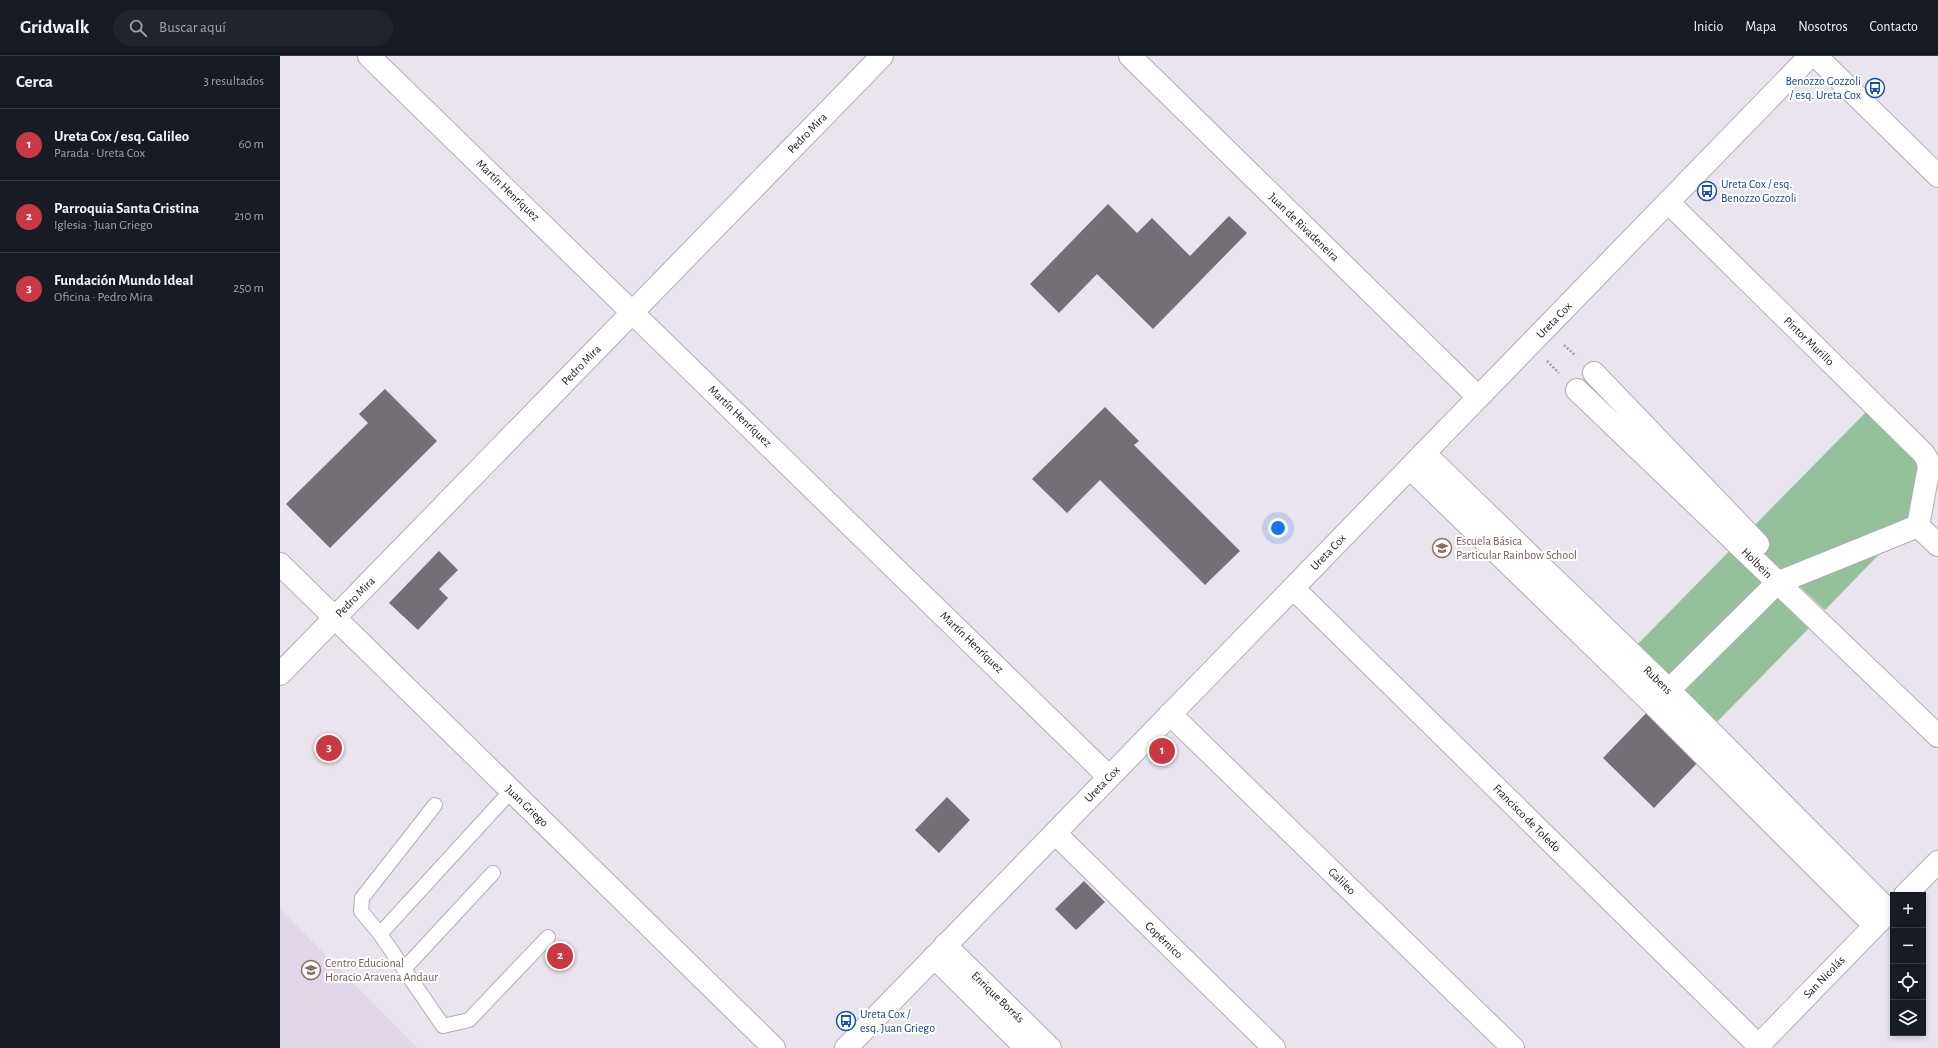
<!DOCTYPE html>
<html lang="es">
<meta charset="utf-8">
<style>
:root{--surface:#171b24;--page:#20242c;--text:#f1f3f6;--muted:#9ea1a6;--line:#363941;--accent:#c93944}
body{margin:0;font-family:"Alegreya Sans",sans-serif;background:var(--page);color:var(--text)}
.controls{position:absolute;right:12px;bottom:12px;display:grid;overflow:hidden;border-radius:0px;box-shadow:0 2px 6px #0003}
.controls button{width:36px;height:36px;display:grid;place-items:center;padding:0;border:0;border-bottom:1px solid var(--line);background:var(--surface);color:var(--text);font:20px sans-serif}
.you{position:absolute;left:998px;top:472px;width:14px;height:14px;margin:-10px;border:3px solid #fff;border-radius:50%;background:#1a73e8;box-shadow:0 0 0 6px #1a73e833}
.badge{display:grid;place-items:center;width:26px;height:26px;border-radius:50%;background:var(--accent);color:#fff;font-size:13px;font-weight:700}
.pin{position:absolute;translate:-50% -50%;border:2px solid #fff;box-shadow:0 1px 4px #0006}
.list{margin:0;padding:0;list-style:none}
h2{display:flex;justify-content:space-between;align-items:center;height:52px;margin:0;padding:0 16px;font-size:17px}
h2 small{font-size:13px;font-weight:400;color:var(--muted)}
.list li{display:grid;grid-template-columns:26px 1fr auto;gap:12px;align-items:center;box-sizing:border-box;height:72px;padding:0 16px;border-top:1px solid var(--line)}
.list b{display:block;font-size:15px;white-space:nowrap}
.list p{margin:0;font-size:13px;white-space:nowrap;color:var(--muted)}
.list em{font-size:13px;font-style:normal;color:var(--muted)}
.icon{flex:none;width:22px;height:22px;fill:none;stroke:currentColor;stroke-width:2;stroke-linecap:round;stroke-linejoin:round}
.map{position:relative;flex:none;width:1658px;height:992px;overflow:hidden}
header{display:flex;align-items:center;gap:24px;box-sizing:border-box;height:56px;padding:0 20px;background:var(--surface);border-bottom:1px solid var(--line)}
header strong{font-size:19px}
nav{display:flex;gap:22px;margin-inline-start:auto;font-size:14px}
.search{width:280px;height:36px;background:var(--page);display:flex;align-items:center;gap:10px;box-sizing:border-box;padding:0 14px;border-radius:22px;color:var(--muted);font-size:15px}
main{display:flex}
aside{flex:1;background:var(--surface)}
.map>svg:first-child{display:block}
.built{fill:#e1d7e8}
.green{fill:#94c19c}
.building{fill:#756e76}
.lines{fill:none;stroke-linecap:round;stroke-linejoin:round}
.lane-casing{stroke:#b2acb6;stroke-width:16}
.street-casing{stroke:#b2acb6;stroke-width:24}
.secondary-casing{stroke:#b2acb6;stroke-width:24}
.path{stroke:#a29da5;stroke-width:2.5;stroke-dasharray:2 2;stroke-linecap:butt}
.lane{stroke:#fff;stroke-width:14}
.street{stroke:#fff;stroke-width:22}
.secondary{stroke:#fff;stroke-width:22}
.labels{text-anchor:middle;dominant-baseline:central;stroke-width:4;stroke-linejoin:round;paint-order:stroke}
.transit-label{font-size:12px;fill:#164399;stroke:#fff;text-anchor:start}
.street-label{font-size:12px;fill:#1a181c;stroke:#fff}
.education-label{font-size:12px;fill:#785e54;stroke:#fff;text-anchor:start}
</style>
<header>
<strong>Gridwalk</strong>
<div class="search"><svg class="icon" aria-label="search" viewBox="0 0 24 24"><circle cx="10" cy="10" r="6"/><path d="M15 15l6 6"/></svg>Buscar aquí</div>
<nav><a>Inicio</a><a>Mapa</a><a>Nosotros</a><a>Contacto</a></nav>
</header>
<main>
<aside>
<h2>Cerca<small>3 resultados</small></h2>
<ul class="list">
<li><span class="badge">1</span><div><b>Ureta Cox / esq. Galileo</b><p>Parada · Ureta Cox</p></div><em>60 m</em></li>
<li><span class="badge">2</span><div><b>Parroquia Santa Cristina</b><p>Iglesia · Juan Griego</p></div><em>210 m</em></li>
<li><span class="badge">3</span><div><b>Fundación Mundo Ideal</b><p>Oficina · Pedro Mira</p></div><em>250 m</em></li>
</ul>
</aside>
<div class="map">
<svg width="1658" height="992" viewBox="0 0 1658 992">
<rect width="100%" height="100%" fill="#eae4ef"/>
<path class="built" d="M 0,853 L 122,976 L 138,992 L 0,992 Z"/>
<path class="green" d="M 1588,354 L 1640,408 L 1633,468 L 1498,516 L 1390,628 L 1353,593 Z
M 1609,488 L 1545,554 L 1514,525 Z
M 1499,538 L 1531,570 L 1432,671 L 1400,640 Z"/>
<path class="building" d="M 828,148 L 857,177 L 872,162 L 910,200 L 949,160 L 967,177 L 873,273 L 817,218 L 779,257 L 750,228 Z
M 105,333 L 157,385 L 50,492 L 6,448 L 88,367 L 79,358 Z
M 825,351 L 859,385 L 854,389 L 960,495 L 925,529 L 820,424 L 787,457 L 752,423 Z
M 159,495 L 178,514 L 159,533 L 168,542 L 138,574 L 109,547 Z
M 1372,651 L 1423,701 L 1374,752 L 1323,702 Z
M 667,741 L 690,764 L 659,797 L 635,774 Z
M 804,825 L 825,846 L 796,874 L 775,853 Z"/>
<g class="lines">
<g class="lane-casing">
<path id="lane" d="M 155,749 L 82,842 L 81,855 L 100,878 L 163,970 L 189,964 L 268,881
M 100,878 L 231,735
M 124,913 L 213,817"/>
</g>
<g class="street-casing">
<path id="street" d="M 89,0 L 829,721
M 850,0 L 1198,341
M 1388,146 L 1643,397 L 1647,403 L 1649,411 L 1638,470
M 1314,317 L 1478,488
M 1297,334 L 1658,680
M 1144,397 L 1389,634 L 1609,855
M 1130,412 L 1373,648 L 1594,869
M 1638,470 L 1658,489
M 0,508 L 494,992
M 1013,532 L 1481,992
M 0,618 L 602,0
M 1389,634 L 1497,527 L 1638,470
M 890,658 L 1233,992
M 775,777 L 994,992
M 665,889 L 770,992
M 654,901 L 746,992"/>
</g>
<g class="secondary-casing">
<path id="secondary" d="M 1536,0 L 1658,120
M 1625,839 L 1658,806
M 566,992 L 1530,0
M 1476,992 L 1613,851"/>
</g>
<path class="path" d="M 1284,289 L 1296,300
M 1267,305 L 1279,317"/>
<use href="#lane" class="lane"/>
<use href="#street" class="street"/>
<use href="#secondary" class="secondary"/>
</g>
<defs>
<g id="bus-ring" transform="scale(1)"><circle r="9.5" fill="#fff" stroke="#1a4fb4" stroke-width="1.5"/><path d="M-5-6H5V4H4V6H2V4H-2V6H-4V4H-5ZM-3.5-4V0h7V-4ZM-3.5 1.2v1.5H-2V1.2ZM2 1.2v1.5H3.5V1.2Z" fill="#1a4fb4"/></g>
<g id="school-ring" transform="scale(1)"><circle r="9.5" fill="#fff" stroke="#8d6e63" stroke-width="1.5"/><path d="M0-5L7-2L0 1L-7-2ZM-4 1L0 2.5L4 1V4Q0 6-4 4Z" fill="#8d6e63"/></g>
</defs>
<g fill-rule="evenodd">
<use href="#bus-ring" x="1595" y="32"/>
<use href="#bus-ring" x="1427" y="135"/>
<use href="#school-ring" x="1162" y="492"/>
<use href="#school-ring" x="31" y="914"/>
<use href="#bus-ring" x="566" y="965"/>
</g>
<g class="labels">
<g class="transit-label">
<text x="1581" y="25" text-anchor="end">Benozzo Gozzoli<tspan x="1581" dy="14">/ esq. Ureta Cox</tspan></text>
<text x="1441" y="128">Ureta Cox / esq.<tspan x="1441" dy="14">Benozzo Gozzoli</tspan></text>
<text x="580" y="958">Ureta Cox /<tspan x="580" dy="14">esq. Juan Griego</tspan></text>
</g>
<g class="street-label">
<text transform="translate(527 77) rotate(-46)">Pedro Mira</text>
<text transform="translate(228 134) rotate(44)">Martín Henríquez</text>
<text transform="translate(1024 171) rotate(44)">Juan de Rivadeneira</text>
<text transform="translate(1274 264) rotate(-46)">Ureta Cox</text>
<text transform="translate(1529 285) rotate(44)">Pintor Murillo</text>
<text transform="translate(301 309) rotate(-46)">Pedro Mira</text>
<text transform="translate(460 360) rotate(44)">Martín Henríquez</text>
<text transform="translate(1048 496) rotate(-46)">Ureta Cox</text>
<text transform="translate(1477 507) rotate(44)">Holbein</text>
<text transform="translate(75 541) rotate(-46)">Pedro Mira</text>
<text transform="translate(692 586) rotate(44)">Martín Henríquez</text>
<text transform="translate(1378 624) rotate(44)">Rubens</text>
<text transform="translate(822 728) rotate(-46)">Ureta Cox</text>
<text transform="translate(247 750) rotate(44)">Juan Griego</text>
<text transform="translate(1247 762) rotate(45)">Francisco de Toledo</text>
<text transform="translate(1062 825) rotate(44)">Galileo</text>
<text transform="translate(884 884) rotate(44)">Copérnico</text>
<text transform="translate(1544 921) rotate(-46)">San Nicolás</text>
<text transform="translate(718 941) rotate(44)">Enrique Borrás</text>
</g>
<g class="education-label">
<text x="1176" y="485">Escuela Básica<tspan x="1176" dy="14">Particular Rainbow School</tspan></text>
<text x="45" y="907">Centro Educional<tspan x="45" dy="14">Horacio Aravena Andaur</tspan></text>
</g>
</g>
</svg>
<div class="controls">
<button>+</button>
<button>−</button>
<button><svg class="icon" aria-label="locate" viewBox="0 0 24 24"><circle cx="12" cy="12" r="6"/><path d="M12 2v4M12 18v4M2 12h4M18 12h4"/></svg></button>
<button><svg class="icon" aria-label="layers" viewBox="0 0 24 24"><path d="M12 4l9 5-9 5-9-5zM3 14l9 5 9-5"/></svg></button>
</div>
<div class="you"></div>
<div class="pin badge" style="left:882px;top:695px">1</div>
<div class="pin badge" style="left:280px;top:900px">2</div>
<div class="pin badge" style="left:49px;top:692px">3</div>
</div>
</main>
